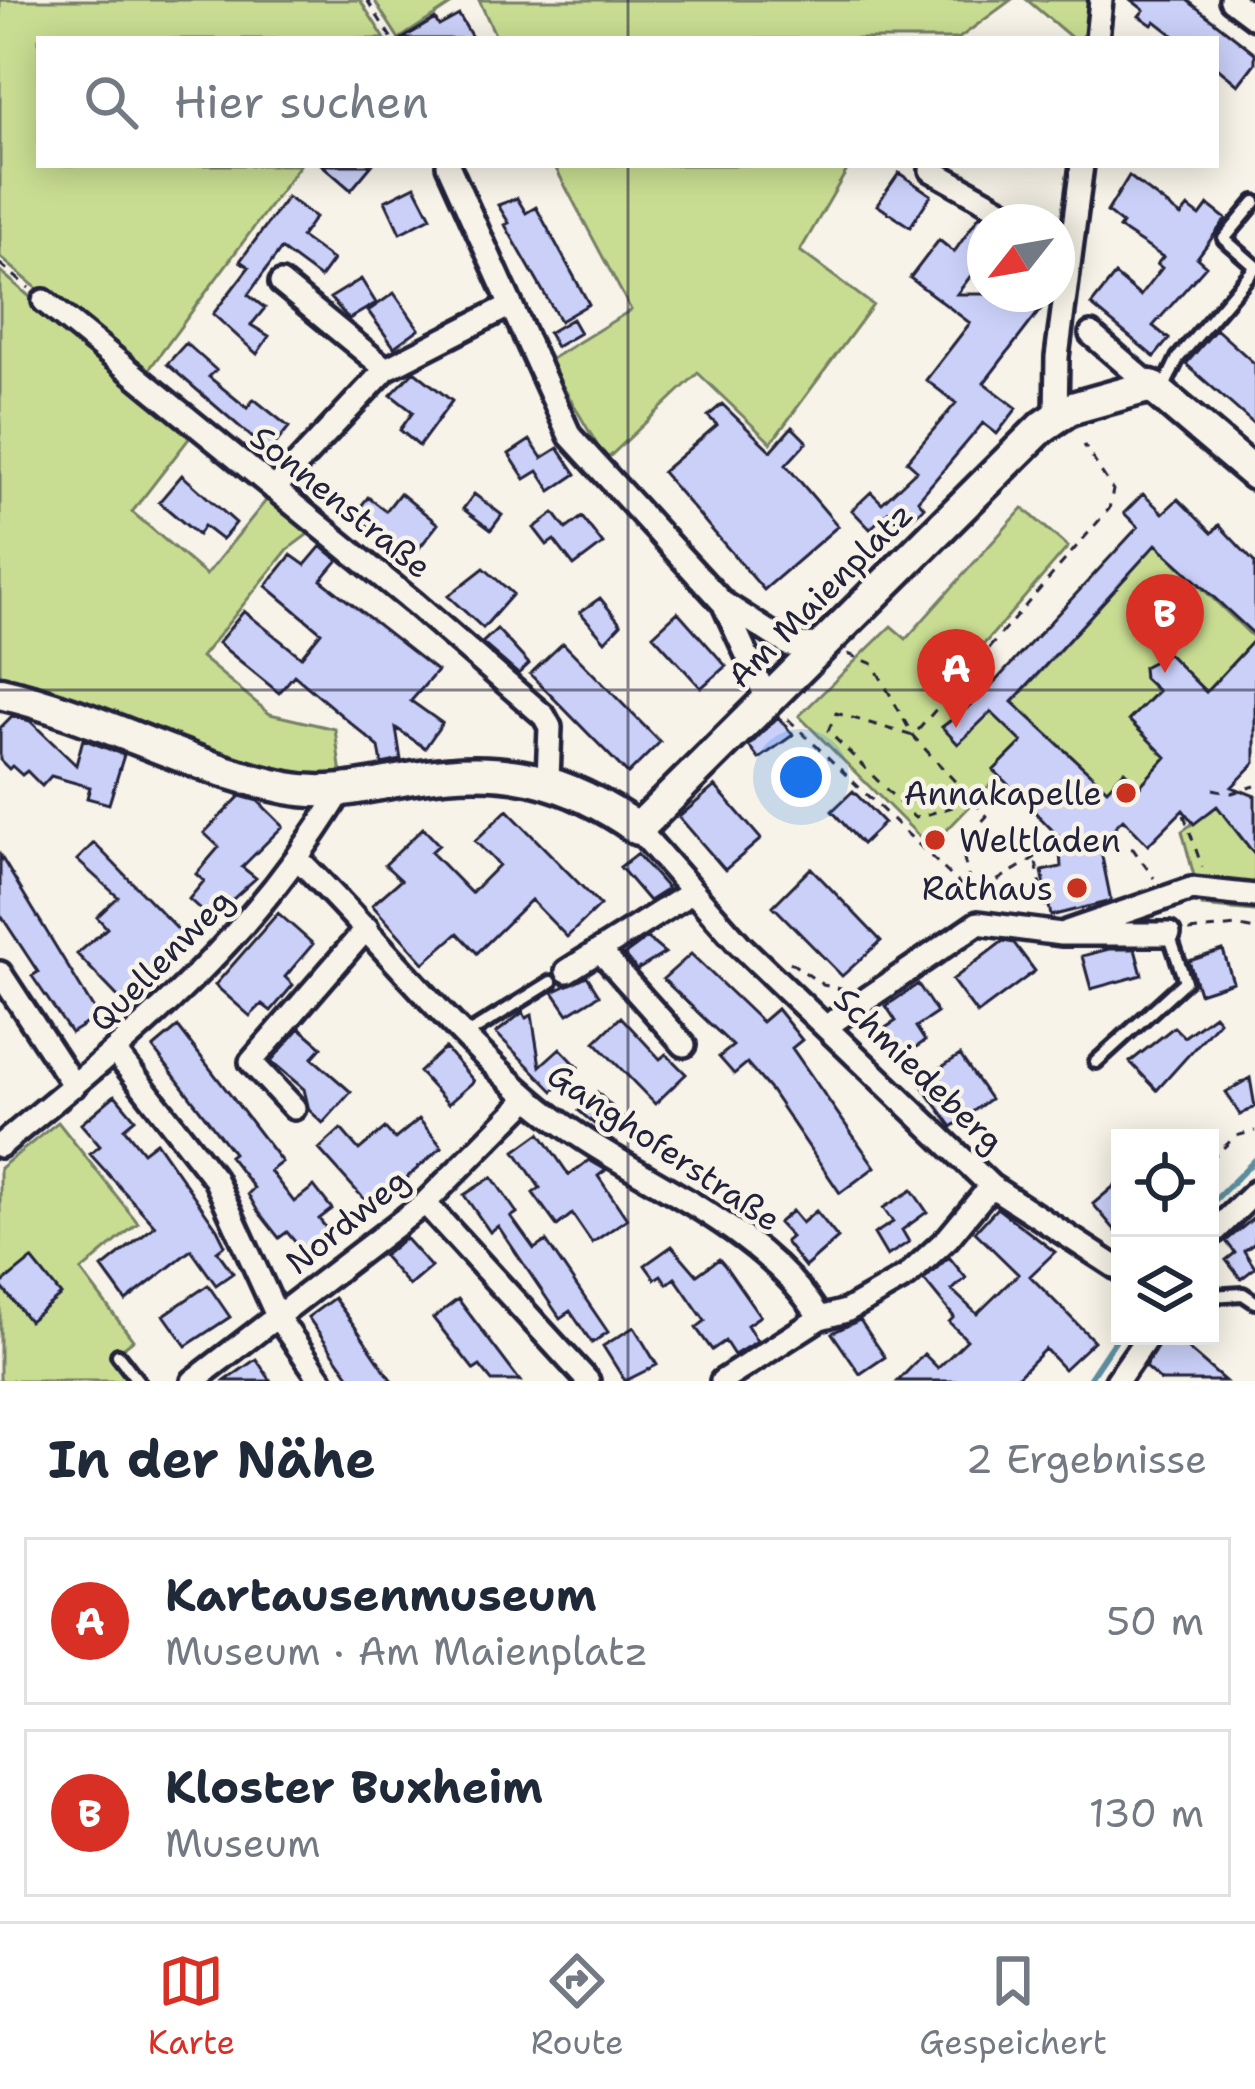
<!DOCTYPE html>
<html lang="de">
<meta charset="utf-8">
<style>
:root{--surface:#fff;--page:#f2f2f3;--text:#1f2937;--muted:#747a83;--line:#e0e1e3;--accent:#d93025}
body{margin:0;font-family:"Shantell Sans",sans-serif;background:var(--page);color:var(--text)}
.controls{position:absolute;right:36px;bottom:36px;display:grid;overflow:hidden;border-radius:0px;box-shadow:0 6px 30px #0003}
.controls button{width:108px;height:108px;display:grid;place-items:center;padding:0;border:0;border-bottom:3px solid var(--line);background:var(--surface);color:var(--text);font:60px sans-serif}
.compass{position:absolute;left:967px;top:204px;width:108px;height:108px;border-radius:50%;background:var(--surface);box-shadow:0 6px 30px #0003;rotate:239deg}
.you{position:absolute;left:801px;top:777px;width:42px;height:42px;margin:-30px;border:9px solid #fff;border-radius:50%;background:#1a73e8;box-shadow:0 0 0 18px #1a73e833}
.badge{display:grid;place-items:center;width:78px;height:78px;border-radius:50%;background:var(--accent);color:#fff;font-size:39px;font-weight:700}
.pin{position:absolute;translate:-50% -99px;filter:drop-shadow(0 3px 6px #0008)}
.pin::after{content:'';position:absolute;top:63px;width:42px;height:36px;background:inherit;clip-path:polygon(0 0,100% 0,50% 100%)}
.list{margin:0;padding:0;list-style:none}
h2{display:flex;justify-content:space-between;align-items:center;height:156px;margin:0;padding:0 48px;font-size:51px}
h2 small{font-size:39px;font-weight:400;color:var(--muted)}
.list li{display:grid;grid-template-columns:78px 1fr auto;gap:36px;align-items:center;box-sizing:border-box;height:168px;margin:0 24px 24px;padding:0 24px;border:3px solid var(--line);border-radius:0px}
.list b{display:block;font-size:45px;white-space:nowrap}
.list p{margin:0;font-size:39px;white-space:nowrap;color:var(--muted)}
.list em{font-size:39px;font-style:normal;color:var(--muted)}
.icon{flex:none;width:66px;height:66px;fill:none;stroke:currentColor;stroke-width:2;stroke-linecap:round;stroke-linejoin:round}
.map{position:relative;flex:none;width:1255px;height:1381px;overflow:hidden}
.search{position:absolute;background:var(--surface);box-shadow:0 6px 30px #0003;left:36px;right:36px;top:36px;height:132px;display:flex;align-items:center;gap:30px;box-sizing:border-box;padding:0 42px;border-radius:0px;color:var(--muted);font-size:45px}
.sheet{height:540px;background:var(--surface)}
nav{display:flex;justify-content:space-around;align-items:center;box-sizing:border-box;height:168px;border-top:3px solid var(--line);background:var(--surface);font-size:33px;color:var(--muted)}
nav a{display:grid;justify-items:center;gap:6px}
nav .on{color:var(--accent)}
.map>svg:first-child{display:block}
.green{fill:#c9dd92;stroke:#768066;stroke-width:3}
.lines{fill:none;stroke-linecap:round;stroke-linejoin:round}
.stream{stroke:#5d8e9f;stroke-width:6}
.building{fill:#cad0f8;stroke:#22223b;stroke-width:3}
.lane-casing{stroke:#22223b;stroke-width:20}
.street-casing{stroke:#22223b;stroke-width:30}
.secondary-casing{stroke:#22223b;stroke-width:39}
.path{stroke:#22223b;stroke-width:3;stroke-dasharray:9 9;stroke-linecap:butt}
.lane{stroke:#f7f3e8;stroke-width:10}
.street{stroke:#f7f3e8;stroke-width:21}
.secondary{stroke:#f7f3e8;stroke-width:30}
.grid{fill:none;stroke:#22223b;stroke-width:3;stroke-opacity:0.55}
.poi-dot{fill:#c8321e;stroke:#f7f3e8;stroke-width:4.5}
.labels{text-anchor:middle;dominant-baseline:central;stroke-width:9;stroke-linejoin:round;paint-order:stroke}
.street-label{font-size:33px;fill:#22223b;stroke:#f7f3e8}
.poi-label{font-size:33px;fill:#22223b;stroke:#f7f3e8;text-anchor:end}
</style>
<div class="map">
<svg width="1255" height="1381" viewBox="0 0 1255 1381">
<rect width="100%" height="100%" fill="#f7f3e8"/>
<filter id="ink" filterUnits="userSpaceOnUse"><feTurbulence type="fractalNoise" baseFrequency=".00833" numOctaves="2"/><feDisplacementMap in="SourceGraphic" scale="24" xChannelSelector="R" yChannelSelector="G"/><feConvolveMatrix kernelMatrix="1 2 1 2 8 2 1 2 1" color-interpolation-filters="sRGB"/></filter>
<g filter="url(#ink)">
<path class="green" d="M 0,0 L 360,0 L 385,39 L 39,39 L 39,165 L 300,165 L 150,368 L 149,384 L 0,257 Z
M 374,0 L 458,0 L 399,39 Z
M 479,0 L 1011,0 L 958,39 L 497,39 Z
M 1027,0 L 1088,0 L 1084,39 L 1073,39 Z
M 554,165 L 850,165 L 800,251 L 873,305 L 771,443 L 698,373 L 606,460 L 548,361 L 631,310 Z
M 0,271 L 191,436 L 132,512 L 206,575 L 268,498 L 311,532 L 288,549 L 201,657 L 270,714 L 335,729 L 342,783 L 304,783 L 0,683 Z
M 1023,508 L 1068,547 L 953,680 L 976,702 L 943,727 L 959,743 L 971,732 L 967,727 L 987,707 L 1022,742 L 994,770 L 999,776 L 942,835 L 934,827 L 922,839 L 799,716 L 891,626 L 906,639 Z
M 1156,544 L 1255,639 L 1206,692 L 1168,654 L 1143,667 L 1144,678 L 1157,691 L 1129,721 L 1151,742 L 1166,727 L 1187,734 L 1140,786 L 1124,771 L 1107,789 L 1013,702 Z
M 1223,802 L 1224,816 L 1255,855 L 1255,911 L 1202,906 L 1182,831 Z
M 58,1122 L 138,1223 L 81,1271 L 133,1340 L 110,1358 L 128,1381 L 0,1381 L 0,1168 Z"/>
<g class="lines">
<path class="stream" d="M 1210,1205 L 1255,1160
M 1088,1381 L 1120,1333"/>
</g>
<path class="building" d="M 1131,0 L 1187,0 L 1255,53 L 1255,63 L 1238,85 L 1216,67 L 1216,39 L 1178,39 L 1155,21 L 1152,25 L 1139,16 L 1144,10 Z
M 459,15 L 473,39 L 402,39 L 435,19 L 439,26 Z
M 322,165 L 372,165 L 351,190 Z
M 899,173 L 931,195 L 910,227 L 877,205 Z
M 1129,176 L 1181,216 L 1188,207 L 1200,216 L 1208,205 L 1226,219 L 1197,258 L 1206,266 L 1153,326 L 1169,339 L 1154,357 L 1091,305 L 1115,275 L 1140,296 L 1162,268 L 1157,264 L 1163,257 L 1119,228 L 1122,224 L 1107,212 Z
M 415,186 L 431,217 L 400,233 L 385,201 Z
M 287,197 L 315,217 L 301,237 L 333,260 L 320,278 L 281,249 L 248,295 L 265,308 L 251,325 L 269,336 L 257,354 L 213,314 L 249,267 L 240,261 Z
M 517,198 L 526,213 L 536,207 L 589,304 L 560,321 L 505,225 L 509,223 L 498,205 Z
M 980,215 L 985,218 L 985,257 L 957,294 L 1038,294 L 1047,301 L 984,383 L 1017,408 L 997,434 L 983,423 L 918,500 L 924,507 L 902,527 L 888,512 L 870,529 L 852,510 L 871,492 L 882,503 L 917,470 L 907,461 L 956,403 L 926,380 L 970,323 L 910,278 L 939,240 L 954,252 Z
M 361,279 L 376,303 L 349,319 L 330,298 Z
M 394,293 L 419,329 L 394,347 L 368,311 Z
M 572,319 L 580,333 L 556,347 L 548,333 Z
M 1216,329 L 1255,364 L 1255,425 L 1186,364 Z
M 186,343 L 216,370 L 209,377 L 247,408 L 254,399 L 289,427 L 269,452 L 167,364 Z
M 414,371 L 452,401 L 419,446 L 400,430 L 413,412 L 391,395 Z
M 722,404 L 771,451 L 792,427 L 807,442 L 786,465 L 838,526 L 764,590 L 662,472 L 717,425 L 708,416 Z
M 530,440 L 542,458 L 558,448 L 576,474 L 551,491 L 538,471 L 525,479 L 509,454 Z
M 182,475 L 236,523 L 222,540 L 204,526 L 198,535 L 159,502 Z
M 400,493 L 438,524 L 410,560 L 354,515 L 368,497 L 386,511 Z
M 474,494 L 502,515 L 491,530 L 463,509 Z
M 1143,494 L 1163,513 L 1178,499 L 1212,533 L 1219,525 L 1255,563 L 1255,635 L 1156,544 L 1012,702 L 1107,789 L 1124,771 L 1140,786 L 1166,757 L 1129,720 L 1158,691 L 1144,678 L 1143,667 L 1168,654 L 1206,692 L 1255,639 L 1255,763 L 1232,787 L 1255,796 L 1255,855 L 1217,806 L 1194,824 L 1183,810 L 1148,845 L 1123,819 L 1099,842 L 1111,901 L 1051,916 L 1042,871 L 1061,867 L 1059,837 L 994,770 L 1022,742 L 991,712 L 958,744 L 942,727 L 979,699 L 1138,527 L 1124,513 Z
M 554,513 L 566,529 L 582,517 L 603,544 L 574,566 L 554,540 L 547,545 L 534,528 Z
M 321,546 L 338,560 L 321,580 L 437,671 L 411,701 L 442,723 L 425,748 L 396,728 L 401,760 L 382,764 L 379,747 L 294,675 L 279,693 L 218,643 L 244,611 L 301,657 L 321,632 L 266,586 L 291,555 L 305,565 Z
M 484,568 L 513,594 L 483,628 L 448,596 Z
M 600,598 L 621,624 L 605,641 L 580,612 Z
M 678,612 L 726,666 L 701,688 L 653,635 Z
M 497,629 L 529,664 L 518,674 L 482,643 Z
M 563,643 L 660,742 L 628,774 L 530,674 Z
M 12,716 L 30,721 L 76,765 L 83,739 L 124,755 L 109,804 L 87,798 L 90,787 L 51,776 L 42,786 L 27,771 L 22,775 L 12,766 L 9,769 L 0,760 L 0,728 Z
M 778,717 L 793,735 L 759,759 L 749,746 Z
M 715,786 L 761,839 L 725,870 L 679,817 Z
M 853,791 L 884,823 L 862,844 L 832,811 Z
M 240,796 L 258,801 L 283,826 L 242,867 L 256,878 L 211,919 L 189,899 L 204,881 L 196,874 L 219,847 L 204,833 Z
M 507,810 L 600,905 L 567,937 L 531,900 L 477,953 L 458,933 L 424,963 L 372,905 L 401,880 L 385,865 L 423,828 L 439,845 L 431,852 L 471,893 L 499,865 L 475,841 Z
M 94,843 L 186,938 L 123,1002 L 77,954 L 107,928 L 97,917 L 118,897 L 77,860 Z
M 637,854 L 668,889 L 649,901 L 620,867 Z
M 0,855 L 98,1016 L 71,1033 L 32,976 L 38,972 L 0,914 Z
M 811,868 L 881,941 L 842,976 L 773,906 Z
M 278,913 L 313,944 L 285,977 L 293,985 L 271,1011 L 262,1004 L 250,1016 L 215,985 Z
M 647,938 L 665,953 L 637,970 L 624,955 Z
M 1003,941 L 1014,943 L 1035,971 L 977,1014 L 952,980 Z
M 1109,949 L 1135,949 L 1142,975 L 1091,989 L 1082,956 Z
M 1223,950 L 1233,982 L 1199,993 L 1189,961 Z
M 691,954 L 762,1022 L 777,1009 L 802,1040 L 792,1048 L 875,1167 L 840,1193 L 771,1091 L 747,1063 L 734,1074 L 719,1057 L 733,1046 L 663,979 Z
M 587,976 L 599,995 L 568,1014 L 553,992 Z
M 918,984 L 937,1013 L 916,1027 L 925,1041 L 898,1060 L 879,1032 L 896,1021 L 886,1006 Z
M 523,1012 L 526,1018 L 532,1015 L 540,1066 L 560,1048 L 578,1067 L 553,1091 L 496,1033 Z
M 1214,1015 L 1219,1021 L 1157,1090 L 1130,1062 L 1174,1027 L 1184,1037 Z
M 621,1017 L 660,1059 L 666,1054 L 686,1074 L 655,1104 L 595,1042 Z
M 178,1027 L 282,1162 L 270,1171 L 294,1202 L 314,1186 L 332,1209 L 319,1219 L 331,1234 L 305,1254 L 287,1232 L 279,1238 L 257,1210 L 248,1194 L 254,1188 L 229,1156 L 233,1153 L 153,1048 Z
M 300,1028 L 322,1047 L 312,1058 L 351,1092 L 323,1123 L 309,1110 L 304,1089 L 271,1061 Z
M 445,1048 L 474,1081 L 448,1104 L 419,1072 Z
M 960,1055 L 990,1099 L 952,1127 L 919,1082 Z
M 1250,1078 L 1255,1107 L 1240,1115 L 1226,1092 Z
M 597,1092 L 623,1118 L 607,1135 L 579,1111 Z
M 115,1095 L 135,1119 L 124,1128 L 143,1152 L 156,1142 L 217,1229 L 225,1245 L 217,1251 L 233,1273 L 216,1285 L 191,1250 L 126,1301 L 102,1268 L 155,1226 L 90,1154 L 100,1146 L 81,1124 Z
M 419,1119 L 442,1147 L 372,1208 L 319,1149 L 341,1129 L 359,1150 L 385,1128 L 395,1139 Z
M 540,1133 L 569,1175 L 589,1160 L 606,1170 L 598,1176 L 627,1219 L 592,1243 L 572,1214 L 557,1226 L 533,1193 L 540,1188 L 515,1151 Z
M 492,1177 L 517,1213 L 511,1217 L 534,1249 L 546,1241 L 608,1332 L 592,1343 L 570,1311 L 560,1318 L 498,1226 L 490,1232 L 464,1195 Z
M 1120,1181 L 1120,1236 L 1093,1204 Z
M 912,1190 L 927,1212 L 902,1230 L 909,1242 L 887,1256 L 874,1234 L 893,1222 L 883,1208 Z
M 997,1208 L 1055,1252 L 1030,1276 L 1094,1341 L 1064,1369 L 1045,1349 L 1013,1381 L 898,1381 L 924,1354 L 938,1368 L 967,1340 L 949,1322 L 954,1317 L 924,1280 L 949,1257 L 966,1278 L 952,1290 L 977,1314 L 1018,1274 L 975,1232 Z
M 792,1211 L 802,1223 L 816,1211 L 838,1238 L 805,1267 L 785,1242 L 791,1237 L 778,1223 Z
M 1255,1217 L 1255,1243 L 1244,1251 L 1255,1268 L 1241,1279 L 1226,1260 L 1235,1253 L 1226,1241 Z
M 405,1238 L 431,1267 L 409,1286 L 383,1256 Z
M 672,1246 L 697,1275 L 719,1259 L 725,1266 L 760,1316 L 747,1325 L 757,1341 L 734,1355 L 725,1341 L 712,1350 L 696,1328 L 705,1321 L 675,1278 L 667,1284 L 661,1275 L 655,1279 L 645,1265 Z
M 32,1259 L 61,1295 L 29,1321 L 0,1285 Z
M 208,1285 L 230,1317 L 186,1346 L 164,1315 Z
M 334,1298 L 359,1332 L 392,1381 L 353,1381 L 308,1317 Z
M 458,1299 L 520,1381 L 492,1381 L 480,1366 L 474,1370 L 433,1318 Z
M 860,1320 L 885,1357 L 860,1374 L 832,1333 Z
M 634,1327 L 657,1365 L 625,1381 L 603,1346 Z
M 1164,1336 L 1173,1336 L 1225,1381 L 1161,1381 L 1145,1367 Z
M 256,1359 L 271,1381 L 225,1381 Z"/>
<g class="lines">
<g class="lane-casing">
<path id="lane" d="M 1255,202 L 1224,239 L 1255,266
M 1163,389 L 1178,358 L 1255,268
M 466,1035 L 551,982
M 1096,1062 L 1185,981 L 1169,934
M 1210,1296 L 1243,1294 L 1255,1302
M 118,1355 L 138,1381"/>
</g>
<g class="street-casing">
<path id="street" d="M 1231,0 L 1255,18
M 1097,39 L 1101,0
M 448,165 L 570,436 L 722,602 L 789,645 L 821,644
M 931,170 L 1023,222
M 281,283 L 386,369
M 44,301 L 413,602 L 544,716 L 550,727 L 548,779
M 1091,334 L 1151,386
M 1056,416 L 1057,357 L 1082,165
M 274,489 L 386,369 L 507,307
M 725,607 L 767,699
M 638,829 L 740,945 L 991,1186 L 1120,1270
M 299,860 C 377,937 447,1026 529,1098 C 619,1177 755,1214 820,1318
M 1067,932 L 1191,889 L 1255,896
M 600,951 L 684,1045
M 567,971 L 692,892
M 0,973 L 74,1086
M 827,1026 L 978,923 L 1061,934 L 1169,934
M 117,1054 L 215,1179 L 278,1318 L 322,1381
M 294,1108 L 251,1062 L 367,928
M 0,1146 C 137,1033 245,948 340,793
M 425,1203 L 588,1381
M 1210,1236 L 1255,1192
M 193,1381 L 425,1203 L 529,1098
M 722,1381 L 820,1318 L 846,1311 L 907,1276 L 948,1238 L 991,1186
M 1117,1381 L 1148,1336"/>
</g>
<g class="secondary-casing">
<path id="secondary" d="M 0,693 C 98,715 188,768 287,788 C 332,797 370,785 414,778 C 503,763 566,778 638,829 L 1041,428 L 1069,409 L 1151,386 L 1255,474"/>
</g>
<path class="path" d="M 367,0 L 392,39
M 0,264 L 29,288
M 848,654 L 873,664 L 913,736 L 987,816 L 961,845 L 972,894
M 788,719 L 971,895
M 1213,789 L 1232,793 L 1255,786
M 970,802 L 915,818 L 828,731 L 836,713 L 913,736 L 1109,509 L 1113,490 L 1084,445
M 1184,815 L 1202,867
M 1036,863 L 1047,912
M 974,902 L 972,896 L 1057,844 L 1133,849 L 1154,878
M 1189,931 L 1236,926 L 1255,930
M 790,962 L 823,985 L 845,990
M 1210,1160 L 1236,1136 L 1255,1131"/>
<use href="#lane" class="lane"/>
<use href="#street" class="street"/>
<use href="#secondary" class="secondary"/>
</g>
</g>
<path class="grid" d="M 628,0 L 628,39M 628,165 L 628,1381M 0,690 L 1255,690"/>
<g class="poi-dot">
<circle cx="1126" cy="793" r="12"/>
<circle cx="935" cy="840" r="12"/>
<circle cx="1077" cy="888" r="12"/>
</g>
<g class="labels">
<g class="street-label">
<text transform="translate(341 502) rotate(39)">Sonnenstraße</text>
<text transform="translate(820 595) rotate(-45)">Am Maienplatz</text>
<text transform="translate(161 960) rotate(-45)">Quellenweg</text>
<text transform="translate(919 1070) rotate(44)">Schmiedeberg</text>
<text transform="translate(664 1147) rotate(34)">Ganghoferstraße</text>
<text transform="translate(347 1221) rotate(-39)">Nordweg</text>
</g>
<g class="poi-label">
<text x="1102" y="793">Annakapelle</text>
<text x="959" y="840" text-anchor="start">Weltladen</text>
<text x="1053" y="888">Rathaus</text>
</g>
</g>
</svg>
<div class="controls">
<button><svg class="icon" aria-label="locate" viewBox="0 0 24 24"><circle cx="12" cy="12" r="6"/><path d="M12 2v4M12 18v4M2 12h4M18 12h4"/></svg></button>
<button><svg class="icon" aria-label="layers" viewBox="0 0 24 24"><path d="M12 4l9 5-9 5-9-5zM3 14l9 5 9-5"/></svg></button>
</div>
<svg class="compass" viewBox="-18 -18 36 36"><path d="M0-13l5 13h-10z" fill="#e53935"/><path d="M0 13l5-13h-10z" fill="#747a83"/></svg>
<div class="you"></div>
<div class="pin badge" style="left:956px;top:728px">A</div>
<div class="pin badge" style="left:1165px;top:673px">B</div>
<div class="search"><svg class="icon" aria-label="search" viewBox="0 0 24 24"><circle cx="10" cy="10" r="6"/><path d="M15 15l6 6"/></svg>Hier suchen</div>
</div>
<section class="sheet">
<h2>In der Nähe<small>2 Ergebnisse</small></h2>
<ul class="list">
<li><span class="badge">A</span><div><b>Kartausenmuseum</b><p>Museum · Am Maienplatz</p></div><em>50 m</em></li>
<li><span class="badge">B</span><div><b>Kloster Buxheim</b><p>Museum</p></div><em>130 m</em></li>
</ul>
</section>
<nav>
<a class="on"><svg class="icon" aria-label="map" viewBox="0 0 24 24"><path d="M3 6l6-2 6 2 6-2v14l-6 2-6-2-6 2zM9 4v14M15 6v14"/></svg>Karte</a>
<a><svg class="icon" aria-label="directions" viewBox="0 0 24 24"><path d="M12 3l9 9-9 9-9-9zM9 14v-3h6M13 9l2 2-2 2"/></svg>Route</a>
<a><svg class="icon" aria-label="saved" viewBox="0 0 24 24"><path d="M7 4h10v16l-5-4-5 4z"/></svg>Gespeichert</a>
</nav>
